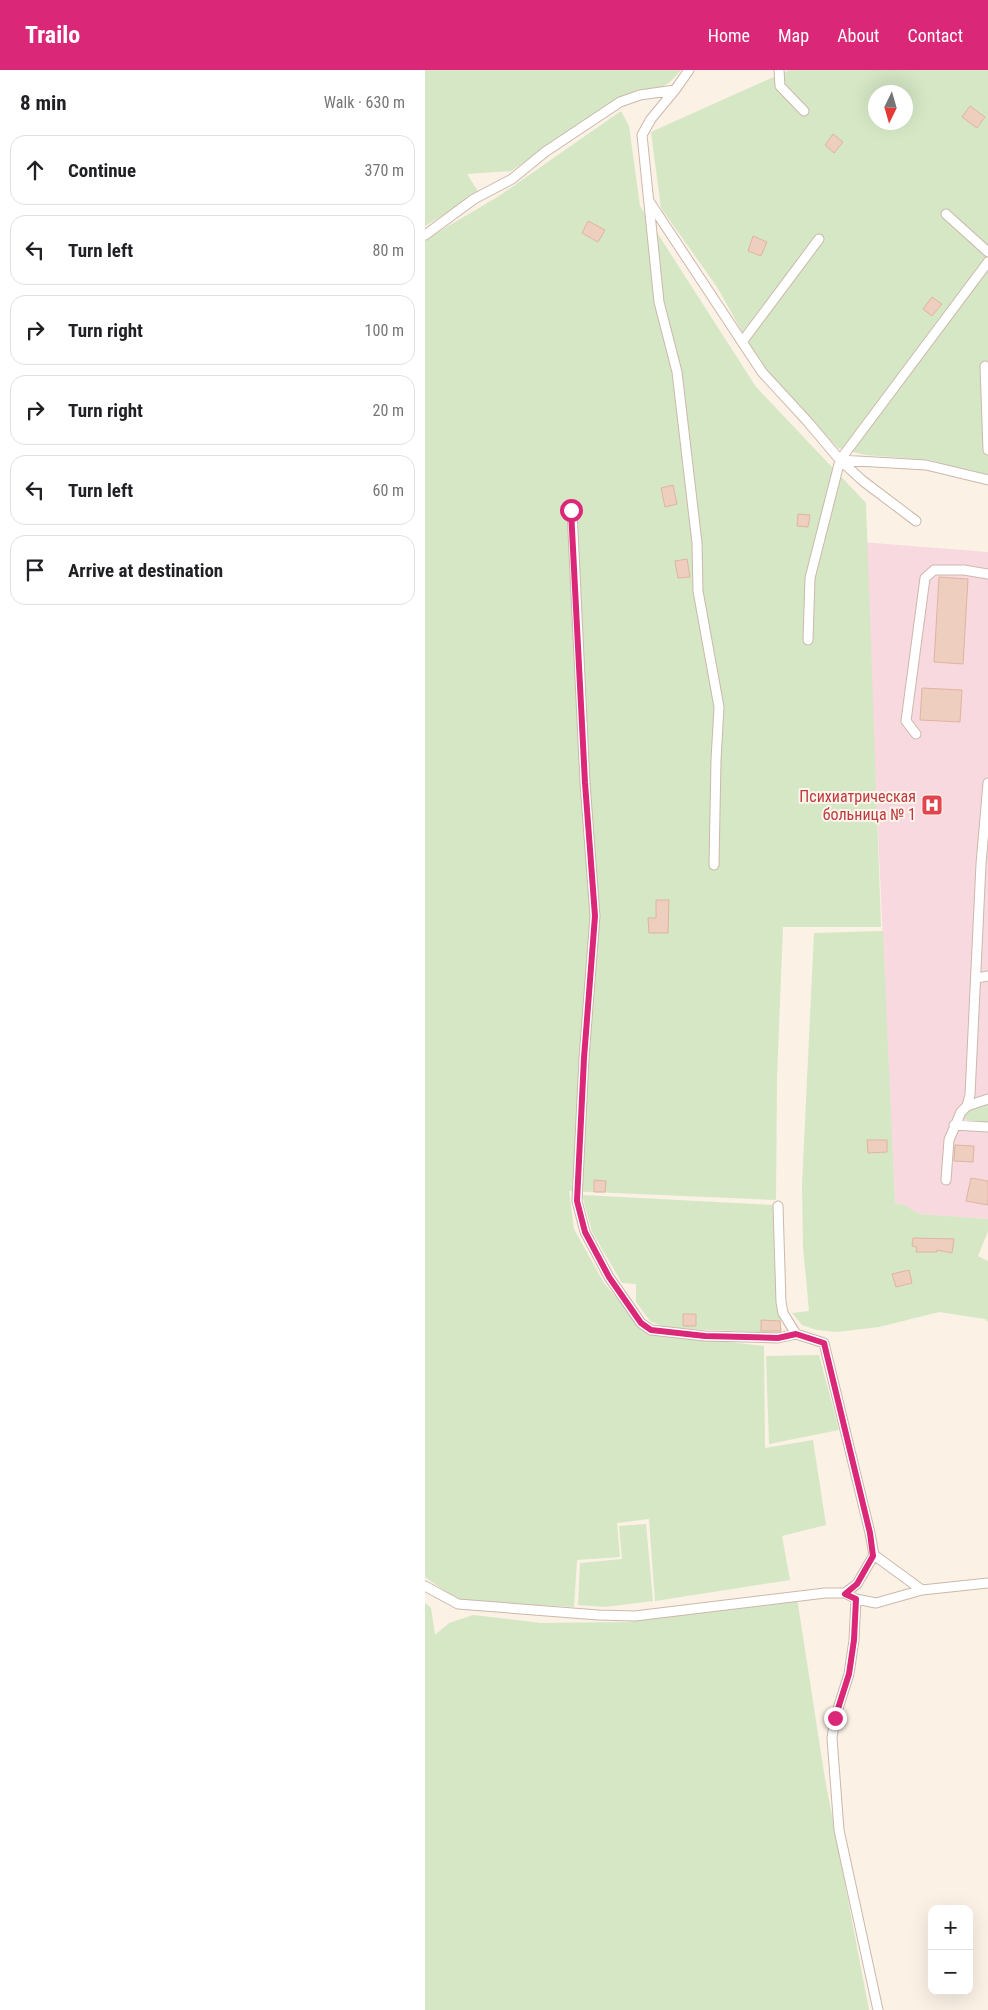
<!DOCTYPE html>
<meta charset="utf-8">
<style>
:root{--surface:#fff;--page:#f2f2f2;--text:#202124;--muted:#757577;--line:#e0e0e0;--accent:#db2777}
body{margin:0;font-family:"Roboto Condensed",sans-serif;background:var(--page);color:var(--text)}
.controls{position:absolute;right:15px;bottom:15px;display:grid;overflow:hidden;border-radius:10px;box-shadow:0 5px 20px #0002}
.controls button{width:45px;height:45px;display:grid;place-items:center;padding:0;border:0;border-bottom:1px solid var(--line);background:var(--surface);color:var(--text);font:25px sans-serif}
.compass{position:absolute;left:443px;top:15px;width:45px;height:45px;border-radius:50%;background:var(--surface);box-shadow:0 5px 20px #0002;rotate:185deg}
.stop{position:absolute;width:15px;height:15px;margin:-11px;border:4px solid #db2777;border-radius:50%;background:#fff}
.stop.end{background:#db2777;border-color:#fff;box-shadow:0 1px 5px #0008}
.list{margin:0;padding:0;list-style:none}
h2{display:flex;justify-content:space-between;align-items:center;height:65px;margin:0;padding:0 20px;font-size:21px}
h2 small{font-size:16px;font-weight:400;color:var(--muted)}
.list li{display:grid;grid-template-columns:32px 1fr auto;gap:15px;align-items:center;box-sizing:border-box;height:70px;margin:0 10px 10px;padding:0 10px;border:1px solid var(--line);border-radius:15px}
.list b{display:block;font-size:19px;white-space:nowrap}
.list em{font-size:16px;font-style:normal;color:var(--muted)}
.icon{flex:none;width:28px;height:28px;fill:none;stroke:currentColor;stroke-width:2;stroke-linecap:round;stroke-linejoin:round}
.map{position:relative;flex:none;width:563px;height:1940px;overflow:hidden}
header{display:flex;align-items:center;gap:30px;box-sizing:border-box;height:70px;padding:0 25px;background:var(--accent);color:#fff}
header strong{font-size:24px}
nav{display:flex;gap:28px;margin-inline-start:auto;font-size:18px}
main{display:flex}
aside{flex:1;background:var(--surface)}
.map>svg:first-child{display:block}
.medical{fill:#f8d9df}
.green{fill:#d5e7c5;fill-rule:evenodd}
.building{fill:#eecebe;stroke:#e0b4a0}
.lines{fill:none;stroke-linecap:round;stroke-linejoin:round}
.lane-casing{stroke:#ccb8ac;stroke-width:11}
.lane{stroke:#fff;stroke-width:9}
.route{stroke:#db2777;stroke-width:6}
.labels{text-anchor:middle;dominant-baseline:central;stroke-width:4;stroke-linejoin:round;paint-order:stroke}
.health-label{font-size:16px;fill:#be3a42;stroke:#fef5eb;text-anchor:end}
</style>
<header>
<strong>Trailo</strong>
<nav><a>Home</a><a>Map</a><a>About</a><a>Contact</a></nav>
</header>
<main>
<aside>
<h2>8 min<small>Walk · 630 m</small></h2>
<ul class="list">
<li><svg class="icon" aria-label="ahead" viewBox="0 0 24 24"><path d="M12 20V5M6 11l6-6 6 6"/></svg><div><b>Continue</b></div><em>370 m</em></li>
<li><svg class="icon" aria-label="left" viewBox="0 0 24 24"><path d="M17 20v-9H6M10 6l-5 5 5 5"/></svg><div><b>Turn left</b></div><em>80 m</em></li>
<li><svg class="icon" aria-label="right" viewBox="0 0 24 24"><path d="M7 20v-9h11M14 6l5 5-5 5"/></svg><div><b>Turn right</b></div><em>100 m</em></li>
<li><svg class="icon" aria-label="right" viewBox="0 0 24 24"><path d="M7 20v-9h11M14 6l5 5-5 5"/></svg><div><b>Turn right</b></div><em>20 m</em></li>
<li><svg class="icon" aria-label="left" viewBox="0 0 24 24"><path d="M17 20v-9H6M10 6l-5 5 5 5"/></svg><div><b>Turn left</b></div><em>60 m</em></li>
<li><svg class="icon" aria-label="arrive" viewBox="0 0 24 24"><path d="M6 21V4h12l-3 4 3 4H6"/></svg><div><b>Arrive at destination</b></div></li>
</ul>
</aside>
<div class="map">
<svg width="563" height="1940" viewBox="0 0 563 1940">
<rect width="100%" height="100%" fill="#fbf1e5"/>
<path class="medical" d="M 436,472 L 563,482 L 563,1149 L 494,1144 L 480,1135 L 470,1133 L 446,608 Z"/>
<path class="green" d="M 0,0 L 256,0 L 245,12 L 235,18 L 215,20 L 180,36 L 86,101 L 42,104 L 54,123 L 0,156 Z
M 364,0 L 563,0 L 563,406 L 554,406 L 506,390 L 440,385 L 413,378 L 338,299 L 292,217 L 236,138 L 226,62 ZM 450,22 L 480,22 L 480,52 L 450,52 Z
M 196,41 L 204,56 L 215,136 L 331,317 L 441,433 L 456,857 L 358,857 L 352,1007 L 351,1130 L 144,1121 L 149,1159 L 179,1213 L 221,1263 L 339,1276 L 340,1378 L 388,1370 L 401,1455 L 357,1466 L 365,1510 L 230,1531 L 224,1449 L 192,1453 L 195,1487 L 152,1490 L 149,1537 L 34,1531 L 0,1507 L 0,170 L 74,126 Z
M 458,861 L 470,1133 L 480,1135 L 494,1144 L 563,1149 L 563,1161 L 553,1186 L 563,1191 L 563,1252 L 560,1249 L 514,1242 L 454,1257 L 412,1262 L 392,1260 L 377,1255 L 367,1243 L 384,1241 L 378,1176 L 377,1115 L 389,863 Z
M 563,1034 L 563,1053 C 554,1052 543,1054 538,1045 L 542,1040 Z
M 157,1125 L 349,1135 L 350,1202 L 356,1250 L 356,1263 L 241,1258 L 225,1251 L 211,1232 L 211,1214 L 197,1213 L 167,1162 Z
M 394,1285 L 414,1360 L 344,1374 L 341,1286 Z
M 221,1454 L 228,1531 L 180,1537 L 153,1535 L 155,1493 L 197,1489 L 194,1456 Z
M 372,1528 L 400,1709 L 444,1940 L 0,1940 L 0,1533 L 6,1538 L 10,1565 L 24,1553 L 48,1545 L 116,1553 L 203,1552 Z"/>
<path class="building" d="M 545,36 L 560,47 L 552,58 L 537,47 Z
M 408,64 L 418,72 L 409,83 L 400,75 Z
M 163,151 L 180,160 L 173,172 L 157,163 Z
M 328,166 L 342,172 L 336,186 L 323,181 Z
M 507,227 L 517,234 L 507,246 L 498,239 Z
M 248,415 L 252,434 L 240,437 L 236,418 Z
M 373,444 L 385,445 L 383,457 L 372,456 Z
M 262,489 L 265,507 L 253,508 L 250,491 Z
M 514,507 L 543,509 L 538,594 L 509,592 Z
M 497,618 L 537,620 L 535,652 L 495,650 Z
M 231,830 L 244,830 L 243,863 L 224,863 L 223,848 L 231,848 Z
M 442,1070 L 462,1070 L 462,1082 L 443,1083 Z
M 530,1075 L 549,1076 L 548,1092 L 529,1091 Z
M 546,1108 L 563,1111 L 563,1135 L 541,1131 Z
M 169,1110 L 181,1111 L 180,1122 L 169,1122 Z
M 488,1168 L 529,1169 L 527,1183 L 512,1180 L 512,1182 L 491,1182 L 492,1177 L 487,1176 Z
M 484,1200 L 487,1213 L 471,1217 L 467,1204 Z
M 258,1244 L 271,1244 L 271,1256 L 258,1256 Z
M 336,1250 L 355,1251 L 356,1261 L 336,1261 Z"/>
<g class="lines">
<g class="lane-casing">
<path id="lane" d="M 354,0 L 355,16 L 379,41
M 250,20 L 226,49 L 217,65 L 234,232 L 252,302 L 272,473 L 273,521 L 294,637 L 291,690 L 289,795
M 224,131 L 337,302 L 383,352 L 415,390 L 501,395 L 563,410
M 521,144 L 563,182
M 0,165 L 49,129 L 87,109 L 120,82 L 195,32 L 215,25 L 250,20 L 264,0
M 317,272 L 394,169
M 560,296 L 563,380
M 415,390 L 438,411 L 491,451
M 147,440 L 160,713 L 170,846 L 159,988 L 152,1131 L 160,1162 L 184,1207 L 216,1253 L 226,1260 L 280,1266 L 353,1268 L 371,1264
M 383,570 L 385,508 L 415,390 L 563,192
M 491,664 L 481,651 L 500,508 L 509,500 L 539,500 L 563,504
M 552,908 L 563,906
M 542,1036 L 563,1029
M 529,1055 L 563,1057
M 521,1110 L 524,1070 L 536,1042 L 542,1036 L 545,1025 L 556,794 L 563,713
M 353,1136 L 356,1232 L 358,1243 L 371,1264 L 399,1273 L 445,1463 L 449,1485 L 497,1520
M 0,1516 L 33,1534 L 173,1545 L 210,1546 L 400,1523 L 420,1523 L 431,1529 L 451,1533 L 497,1520 L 563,1513
M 420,1523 L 432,1514 L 449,1485
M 431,1529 L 429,1570 L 424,1604 L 410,1648 L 407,1668 L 414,1760 L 453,1940"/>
</g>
<use href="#lane" class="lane"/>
</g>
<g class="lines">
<path class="route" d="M 146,440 L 160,713 L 170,846 L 159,988 L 152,1131 L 160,1162 L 184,1207 L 216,1253 L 226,1260 L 280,1266 L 353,1268 L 371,1264 L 399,1273 L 445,1463 L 448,1486 L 432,1514 L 420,1524 L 431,1529 L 429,1570 L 424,1604 L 410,1648"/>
</g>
<defs>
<g id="hospital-square" transform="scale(1.125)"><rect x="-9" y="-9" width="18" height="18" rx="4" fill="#e0444e" stroke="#fef5eb"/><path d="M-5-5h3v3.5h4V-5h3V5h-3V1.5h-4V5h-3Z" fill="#fff"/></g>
</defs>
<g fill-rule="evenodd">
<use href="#hospital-square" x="507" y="735"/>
</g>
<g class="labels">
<g class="health-label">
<text x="491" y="726">Психиатрическая<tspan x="491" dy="18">больница № 1</tspan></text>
</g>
</g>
</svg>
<div class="controls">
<button>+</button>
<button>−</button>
</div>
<svg class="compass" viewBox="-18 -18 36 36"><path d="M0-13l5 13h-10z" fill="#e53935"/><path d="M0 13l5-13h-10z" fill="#757577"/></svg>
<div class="stop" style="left:146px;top:440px"></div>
<div class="stop end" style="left:410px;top:1648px"></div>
</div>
</main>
